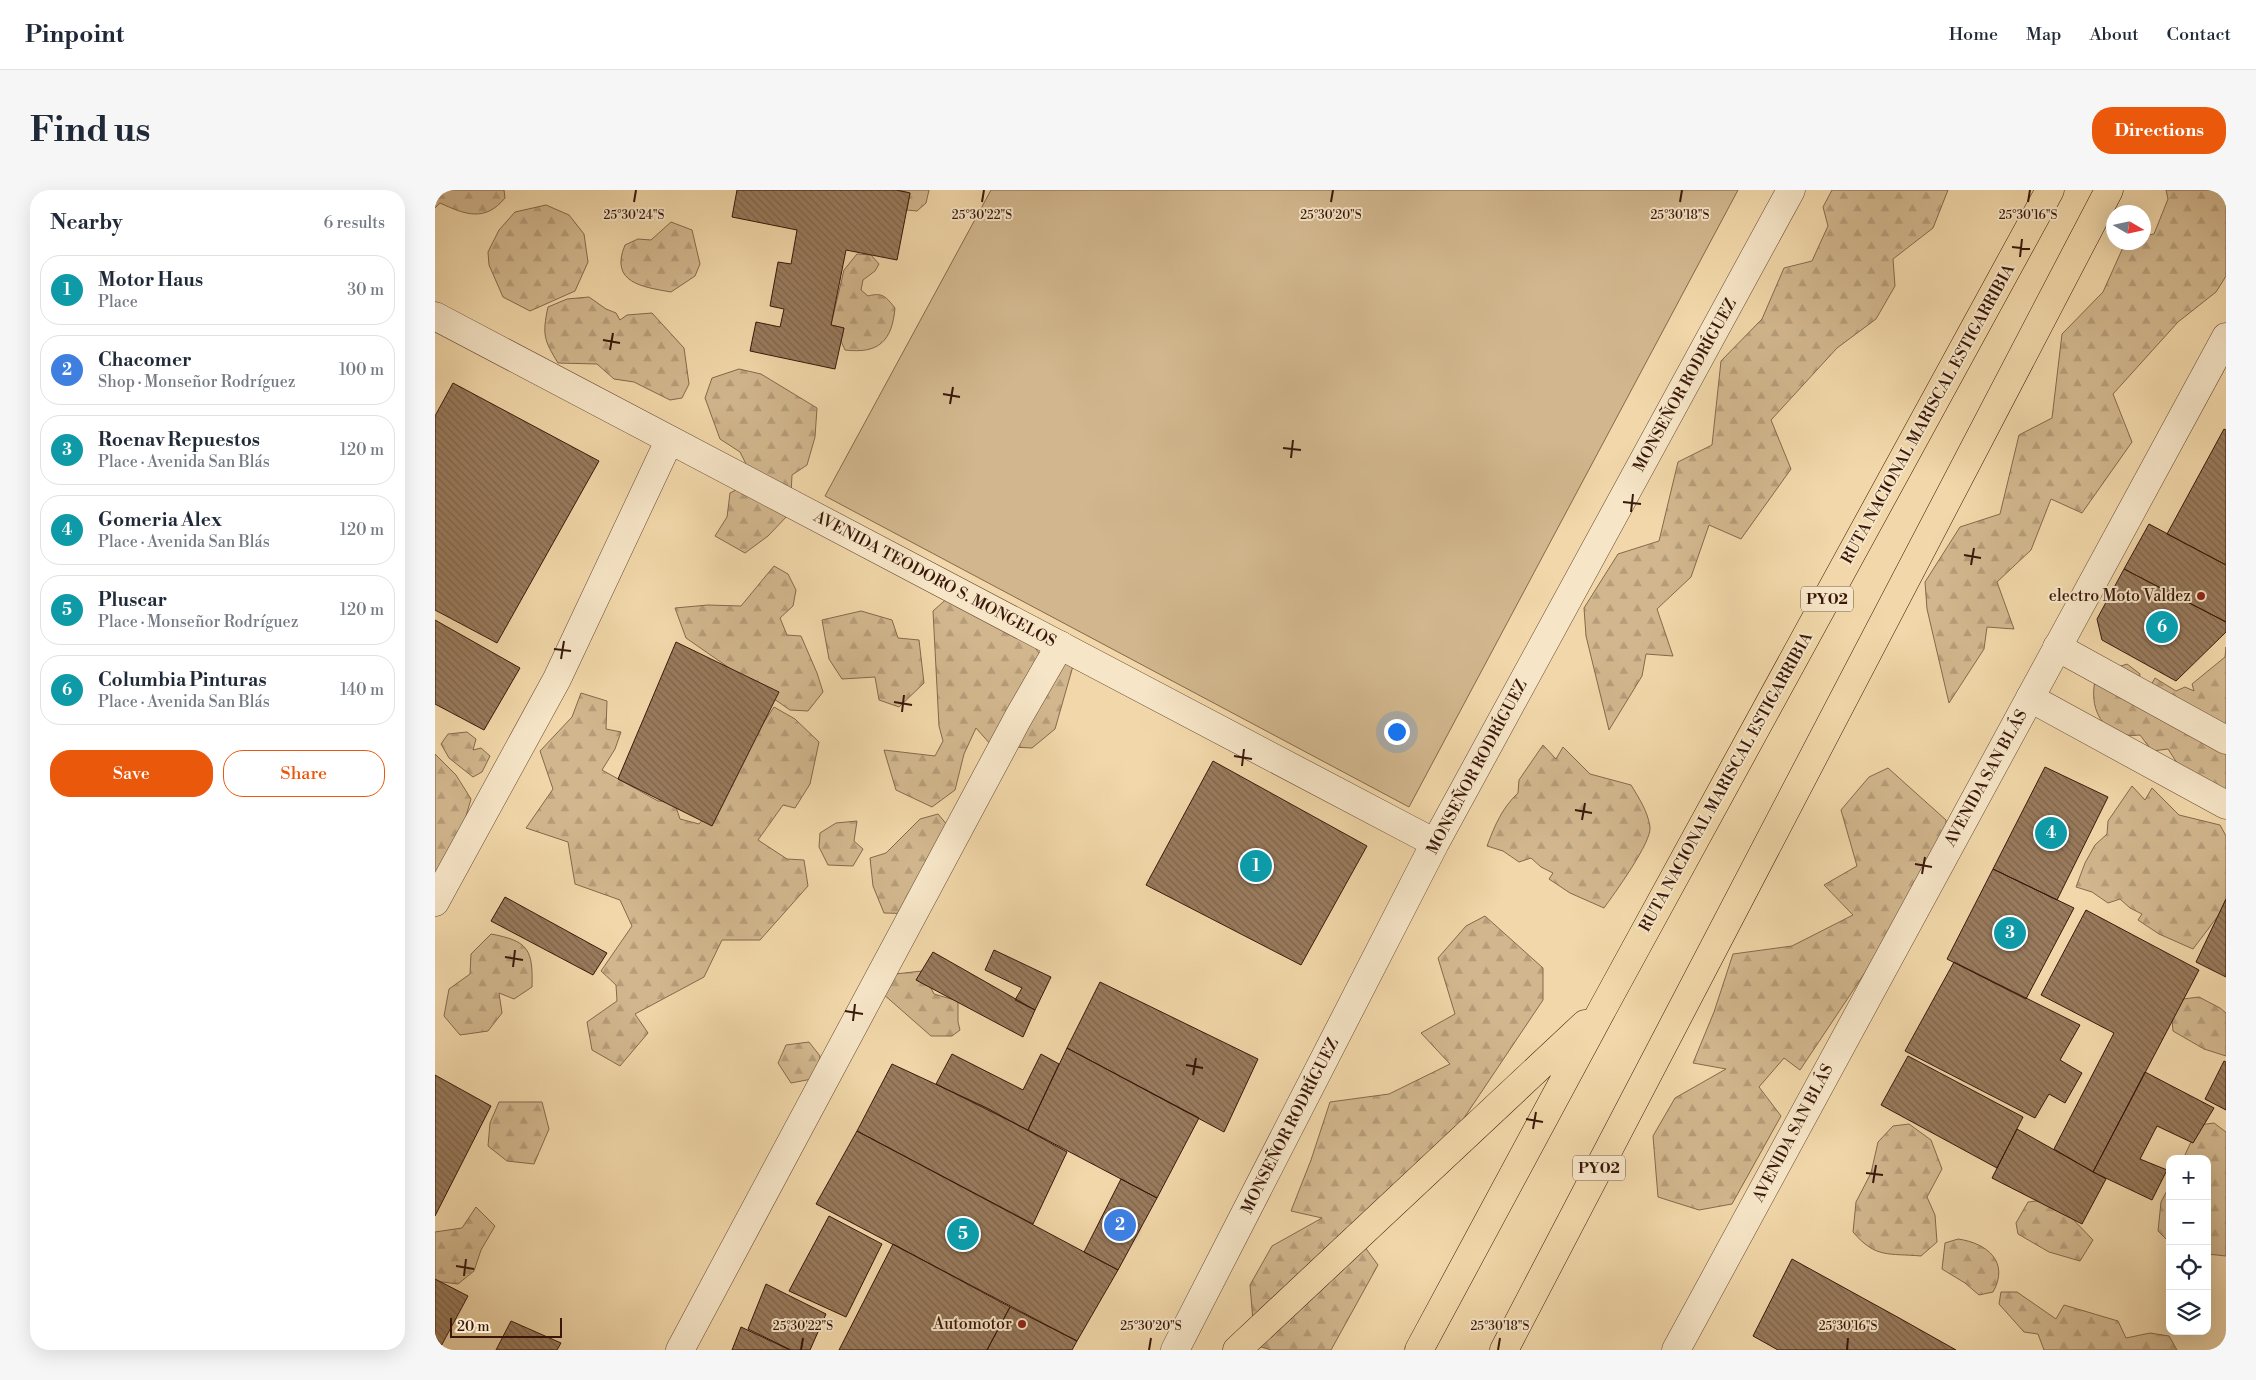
<!DOCTYPE html>
<meta charset="utf-8">
<style>
:root{--surface:#fff;--page:#f6f6f7;--text:#1f2937;--muted:#747a83;--line:#e0e1e3;--accent:#ea580c}
body{margin:0;font-family:"Libre Bodoni",serif;background:var(--page);color:var(--text)}
.controls{position:absolute;right:15px;bottom:15px;display:grid;overflow:hidden;border-radius:10px;box-shadow:0 5px 20px #0002}
.controls button{width:45px;height:45px;display:grid;place-items:center;padding:0;border:0;border-bottom:1px solid var(--line);background:var(--surface);color:var(--text);font:25px sans-serif}
.compass{position:absolute;left:1671px;top:15px;width:45px;height:45px;border-radius:50%;background:var(--surface);box-shadow:0 5px 20px #0002;rotate:99deg}
.scale{position:absolute;left:15px;bottom:12px;width:112px;box-sizing:border-box;padding-left:5px;border:2px solid #39180b;border-top:0;font-size:14px;line-height:18px;white-space:nowrap;color:#39180b;-webkit-text-stroke:4px #f6e5c7;paint-order:stroke}
.you{position:absolute;left:961px;top:541px;width:18px;height:18px;margin:-12px;border:4px solid #fff;border-radius:50%;background:#1a73e8;box-shadow:0 0 0 8px #1a73e833}
.badge{display:grid;place-items:center;width:32px;height:32px;border-radius:50%;background:var(--accent);color:#fff;font-size:16px;font-weight:700}
.pin{position:absolute;translate:-50% -50%;border:2px solid #fff;box-shadow:0 1px 5px #0006}
.list{margin:0;padding:0;list-style:none}
h2{display:flex;justify-content:space-between;align-items:center;height:65px;margin:0;padding:0 20px;font-size:21px}
h2 small{font-size:16px;font-weight:400;color:var(--muted)}
.list li{display:grid;grid-template-columns:32px 1fr auto;gap:15px;align-items:center;box-sizing:border-box;height:70px;margin:0 10px 10px;padding:0 10px;border:1px solid var(--line);border-radius:20px}
.list b{display:block;font-size:19px;white-space:nowrap}
.list p{margin:0;font-size:16px;white-space:nowrap;color:var(--muted)}
.list em{font-size:16px;font-style:normal;color:var(--muted)}
.actions{display:flex;gap:10px;padding:15px 20px}
.actions a{flex:1;padding:11px 0;border:1px solid var(--accent);border-radius:20px;text-align:center;font-size:18px;color:var(--accent)}
.actions .main{background:var(--accent);color:#fff}
.icon{flex:none;width:28px;height:28px;fill:none;stroke:currentColor;stroke-width:2;stroke-linecap:round;stroke-linejoin:round}
.map{position:relative;flex:none;width:1791px;height:1160px;overflow:hidden;border-radius:20px}
header{display:flex;align-items:center;gap:30px;box-sizing:border-box;height:70px;padding:0 25px;background:var(--surface);border-bottom:1px solid var(--line)}
header strong{font-size:24px}
nav{display:flex;gap:28px;margin-inline-start:auto;font-size:18px}
.intro{display:flex;align-items:center;justify-content:space-between;box-sizing:border-box;height:120px;padding:0 30px}
h1{margin:0;font-size:35px}
.button{padding:12px 22px;border-radius:20px;background:var(--accent);color:#fff;font-size:18px;font-weight:700}
main{display:flex;gap:30px;padding:0 30px}
aside{flex:1;background:var(--surface);border-radius:20px;box-shadow:0 5px 20px #0002}
.map>svg:first-child{display:block}
.forest{fill:url(#forest-firs);stroke:#86684c}
.park{fill:#d2b78e;stroke:#86684c}
.building{fill:url(#building-back-hatch);stroke:#39180b}
.lines{fill:none;stroke-linecap:round;stroke-linejoin:round}
.minor-casing{stroke:#674832;stroke-width:29}
.tertiary-casing{stroke:#674832;stroke-width:29}
.trunk-casing{stroke:#39180b;stroke-width:29}
.minor{stroke:#f6e5c7;stroke-width:28}
.tertiary{stroke:#f6e5c7;stroke-width:28}
.trunk{stroke:#f1d7a9;stroke-width:28}
.ticks{fill:none;stroke:#39180b;stroke-width:2}
.poi-dot{fill:#8f2418;stroke:#f6e5c7;stroke-width:2}
.labels{text-anchor:middle;dominant-baseline:central;stroke-width:4;stroke-linejoin:round;paint-order:stroke}
.shield{fill:#f6e5c7;stroke:#725643;stroke-width:1}
.shield-label{font-size:15px;font-weight:bold;fill:#39180b}
.street-label{font-size:16px;fill:#39180b;stroke:#f6e5c7}
.poi-label{font-size:16px;fill:#39180b;stroke:#f6e5c7;text-anchor:end}
.ticks-label{font-size:12px;text-anchor:middle;fill:#39180b;stroke:#f6e5c7;stroke-width:4;stroke-linejoin:round;paint-order:stroke}
</style>
<header>
<strong>Pinpoint</strong>
<nav><a>Home</a><a>Map</a><a>About</a><a>Contact</a></nav>
</header>
<div class="intro"><h1>Find us</h1><a class="button">Directions</a></div>
<main>
<aside>
<h2>Nearby<small>6 results</small></h2>
<ul class="list">
<li><span class="badge" style="background:#0f9aa8">1</span><div><b>Motor Haus</b><p>Place</p></div><em>30 m</em></li>
<li><span class="badge" style="background:#3f7fe0">2</span><div><b>Chacomer</b><p>Shop · Monseñor Rodríguez</p></div><em>100 m</em></li>
<li><span class="badge" style="background:#0f9aa8">3</span><div><b>Roenav Repuestos</b><p>Place · Avenida San Blás</p></div><em>120 m</em></li>
<li><span class="badge" style="background:#0f9aa8">4</span><div><b>Gomeria Alex</b><p>Place · Avenida San Blás</p></div><em>120 m</em></li>
<li><span class="badge" style="background:#0f9aa8">5</span><div><b>Pluscar</b><p>Place · Monseñor Rodríguez</p></div><em>120 m</em></li>
<li><span class="badge" style="background:#0f9aa8">6</span><div><b>Columbia Pinturas</b><p>Place · Avenida San Blás</p></div><em>140 m</em></li>
</ul>
<div class="actions"><a class="main">Save</a><a>Share</a></div>
</aside>
<div class="map">
<svg width="1791" height="1160" viewBox="0 0 1791 1160">
<defs>
<pattern id="forest-firs" width="22" height="20" patternUnits="userSpaceOnUse" patternTransform="scale(1.25)"><rect width="22" height="20" fill="#d2b78e"/><path d="M5 1l3.5 6h-7zM16 11l3.5 6h-7z" fill="#b59d79"/></pattern>
<pattern id="building-back-hatch" width="6" height="6" patternUnits="userSpaceOnUse" patternTransform="scale(1.25)"><rect width="6" height="6" fill="#997b5d"/><path d="M-1 5l2 2M0 0l6 6M5-1l2 2" fill="none" stroke="#7e644b"/></pattern>
</defs>
<rect width="100%" height="100%" fill="#f1d7a9"/>
<filter id="stains"><feTurbulence type="fractalNoise" baseFrequency=".004" numOctaves="4"/><feColorMatrix values="0 0 0 0 .2 0 0 0 0 .09 0 0 0 0 .02 0 0 0 .5 -.17"/></filter>
<radialGradient id="worn" r=".72"><stop offset=".6" stop-color="#630" stop-opacity="0"/><stop offset="1" stop-color="#630" stop-opacity=".3"/></radialGradient>
<path class="forest" d="M 0,0 L 69,0 L 70,8 C 50,32 31,25 5,13 L 0,18 Z
M 464,0 L 494,0 L 491,13 L 482,21 L 472,20 L 475,3 Z
M 1397,0 L 1513,0 L 1498,38 L 1458,69 L 1460,96 L 1441,129 L 1402,158 L 1336,230 L 1356,279 L 1306,349 L 1274,335 L 1256,387 L 1222,419 L 1238,466 L 1211,464 L 1207,486 L 1174,540 L 1151,446 L 1149,418 L 1183,364 L 1224,351 L 1243,272 L 1277,255 L 1286,171 L 1327,129 L 1349,78 L 1377,71 L 1393,36 L 1388,17 Z
M 1731,0 L 1791,0 L 1791,86 L 1781,102 L 1743,132 L 1678,204 L 1697,252 L 1647,323 L 1616,309 L 1596,360 L 1562,392 L 1579,439 L 1552,437 L 1549,459 L 1514,513 L 1492,419 L 1490,392 L 1525,337 L 1565,324 L 1584,245 L 1617,228 L 1627,144 L 1668,102 L 1690,53 L 1708,52 L 1709,46 L 1719,44 L 1733,9 Z
M 111,15 L 134,25 L 149,44 L 153,72 L 140,101 L 95,121 L 68,107 L 54,75 L 53,62 L 64,40 L 80,22 Z
M 236,32 L 257,40 L 265,74 L 260,86 L 236,102 C 208,97 174,93 190,55 L 203,49 L 216,50 Z
M 422,64 L 436,65 L 444,74 L 440,81 L 428,90 L 426,100 L 433,106 C 448,102 451,107 460,118 C 457,151 444,164 410,160 L 406,151 L 409,138 L 396,135 L 409,80 Z
M 154,107 L 171,119 L 181,123 L 185,130 L 192,125 L 217,123 L 249,158 L 254,194 L 247,208 L 235,210 L 199,192 L 179,189 L 162,174 L 123,173 C 109,150 107,145 113,117 L 132,109 Z
M 304,179 L 326,184 L 382,218 L 380,247 L 372,275 L 357,285 L 355,323 L 333,346 L 310,363 L 280,346 L 292,327 L 295,303 L 323,289 L 313,278 L 305,262 L 285,249 L 270,208 L 277,188 Z
M 339,376 L 353,384 L 361,400 L 358,416 L 345,428 L 352,445 L 366,446 L 382,483 L 388,502 L 373,521 L 355,520 L 251,448 L 240,418 L 273,415 L 306,416 Z
M 525,397 L 592,447 L 604,463 L 638,476 L 620,539 L 597,558 L 557,556 L 541,538 L 529,564 L 520,600 L 497,617 L 461,600 L 449,560 L 500,566 L 508,551 L 504,536 L 498,421 Z
M 426,421 L 457,430 L 463,448 L 484,450 L 489,493 L 464,517 L 444,510 L 440,487 L 407,489 L 394,469 L 387,430 Z
M 1791,457 L 1791,605 L 1742,573 L 1733,559 L 1717,561 L 1705,545 C 1667,550 1651,516 1662,484 L 1692,474 L 1705,484 L 1703,501 L 1709,507 L 1720,488 L 1741,501 L 1750,497 L 1759,501 L 1757,494 L 1790,467 Z
M 146,503 L 172,511 L 171,539 L 186,542 L 180,559 L 167,580 L 223,611 L 239,611 L 245,629 L 264,634 L 271,626 L 311,559 L 339,517 L 360,529 L 384,552 L 375,594 L 360,618 L 348,615 L 323,650 L 352,669 L 369,670 L 373,696 L 325,750 L 287,750 L 269,787 L 200,824 L 213,843 L 185,876 L 157,860 L 152,832 L 182,811 L 181,795 L 166,781 L 197,736 L 185,710 L 140,694 L 133,652 L 91,638 L 118,599 L 105,561 L 137,527 Z
M 32,542 L 41,549 L 38,560 L 46,558 L 55,566 L 47,582 L 38,587 L 14,568 L 6,554 L 13,544 Z
M 1108,555 L 1121,569 L 1128,557 L 1155,584 L 1196,595 C 1204,608 1213,622 1215,637 C 1217,652 1179,704 1169,718 L 1135,703 L 1114,689 L 1118,683 L 1106,677 L 1096,668 L 1084,672 L 1068,661 L 1052,656 C 1060,635 1067,618 1083,603 L 1084,590 Z
M 0,564 L 21,585 L 36,609 L 13,688 L 0,701 Z
M 1453,578 L 1511,630 L 1511,661 L 1365,880 L 1349,868 L 1324,897 L 1346,926 L 1297,1014 L 1264,1020 L 1223,1007 L 1218,946 L 1240,908 L 1291,879 L 1258,873 L 1279,822 L 1298,764 L 1357,756 L 1418,725 L 1389,695 L 1422,676 L 1406,620 L 1434,587 Z
M 1697,596 L 1710,610 L 1717,598 L 1744,625 L 1785,635 L 1791,646 L 1791,709 L 1783,726 L 1758,759 L 1724,744 L 1703,730 L 1707,724 L 1695,718 L 1685,709 L 1673,713 L 1657,702 L 1641,697 L 1650,673 L 1660,655 L 1672,644 L 1673,631 Z
M 503,624 L 514,637 L 489,724 L 449,723 L 438,696 L 435,668 L 451,663 L 485,629 Z
M 422,631 L 419,651 L 428,659 L 418,676 L 393,675 L 384,657 L 385,643 L 401,633 Z
M 1050,726 L 1108,778 L 1108,810 L 962,1028 L 921,1045 L 943,1075 L 896,1160 L 836,1160 L 820,1155 L 815,1095 L 837,1056 L 887,1028 L 856,1021 L 876,970 L 895,912 L 954,904 L 1015,874 L 986,843 L 1020,824 L 1003,768 L 1031,736 Z
M 56,744 C 94,751 98,760 97,797 L 79,809 L 64,803 L 67,823 L 53,841 L 25,845 L 9,826 L 14,799 L 35,784 L 36,764 Z
M 487,781 L 499,804 L 523,811 L 523,832 L 525,840 L 517,846 L 496,846 L 447,803 L 460,784 Z
M 1764,807 L 1785,818 L 1791,823 L 1791,866 L 1769,859 L 1738,841 L 1737,829 L 1748,809 Z
M 374,852 L 385,866 L 382,888 L 356,893 L 343,873 L 351,855 Z
M 64,912 L 107,912 L 114,939 L 99,974 L 72,971 L 53,956 L 55,933 Z
M 1779,933 L 1791,942 L 1791,1066 L 1772,1064 L 1772,969 L 1748,969 L 1764,935 Z
M 1474,934 L 1496,950 L 1507,979 L 1492,1007 L 1500,1025 L 1502,1052 L 1486,1066 C 1454,1063 1441,1069 1418,1042 L 1421,1012 L 1436,983 L 1443,952 L 1458,936 Z
M 1735,995 L 1735,1053 L 1723,1041 L 1726,1012 Z
M 1609,1010 L 1630,1021 L 1658,1050 L 1645,1071 L 1614,1062 L 1583,1044 L 1581,1033 L 1593,1012 Z
M 41,1017 L 60,1036 L 46,1060 L 39,1081 L 23,1094 L 0,1091 L 0,1042 L 27,1038 Z
M 1523,1049 C 1552,1053 1575,1072 1558,1102 L 1544,1105 L 1530,1093 L 1507,1079 L 1510,1053 Z
M 1566,1102 L 1582,1102 L 1621,1129 L 1629,1115 L 1683,1131 L 1691,1148 L 1715,1143 L 1734,1146 L 1742,1160 L 1609,1160 L 1603,1144 L 1589,1142 L 1564,1114 Z"/>
<path class="park" d="M 556,0 L 1303,0 L 974,617 L 390,306 Z"/>
<path class="building" d="M 302,0 L 461,0 L 475,3 L 462,70 L 411,60 L 396,135 L 409,138 L 400,179 L 315,161 L 321,132 L 345,137 L 349,119 L 335,116 L 343,72 L 356,74 L 362,40 L 297,27 Z
M 18,193 L 164,271 L 62,453 L 0,420 L 0,226 Z
M 1789,239 L 1791,240 L 1791,375 L 1732,344 Z
M 1714,334 L 1791,375 L 1791,432 L 1689,379 Z
M 1689,379 L 1791,432 L 1791,442 L 1741,491 L 1667,450 L 1662,429 Z
M 0,430 L 85,478 L 49,540 L 0,514 Z
M 241,452 L 344,502 L 277,636 L 183,589 Z
M 778,571 L 932,656 L 866,775 L 711,695 Z
M 1610,577 L 1673,607 L 1622,710 L 1558,679 Z
M 1558,679 L 1639,718 L 1591,809 L 1512,769 Z
M 70,707 L 172,763 L 158,785 L 56,731 Z
M 1791,709 L 1791,787 L 1761,772 Z
M 1651,720 L 1764,780 L 1658,982 L 1619,959 L 1679,843 L 1606,805 Z
M 559,760 L 616,787 L 600,820 L 580,810 L 587,798 L 550,780 Z
M 498,762 L 600,820 L 588,847 L 481,790 Z
M 1519,772 L 1645,835 L 1625,870 L 1647,883 L 1630,913 L 1614,904 L 1600,928 L 1470,861 Z
M 665,792 L 823,869 L 789,942 L 632,858 Z
M 632,858 L 764,928 L 722,1008 L 593,940 Z
M 517,864 L 588,900 L 606,864 L 624,874 L 593,940 L 501,894 Z
M 1473,866 L 1588,927 L 1562,978 L 1446,915 Z
M 1789,871 L 1791,872 L 1791,920 L 1770,909 Z
M 457,874 L 552,918 L 632,962 L 598,1034 L 422,941 Z
M 1710,882 L 1779,918 L 1758,953 L 1722,936 L 1705,969 L 1732,980 L 1717,1010 L 1658,982 Z
M 0,885 L 56,916 L 0,1026 Z
M 1582,939 L 1671,989 L 1647,1034 L 1557,988 Z
M 422,941 L 683,1080 L 642,1151 L 381,1014 Z
M 686,989 L 722,1008 L 683,1080 L 649,1062 Z
M 394,1026 L 447,1054 L 411,1127 L 354,1101 Z
M 458,1054 L 575,1117 L 552,1160 L 404,1160 Z
M 1357,1069 L 1466,1129 L 1521,1160 L 1343,1160 L 1318,1146 Z
M 0,1089 L 33,1106 L 4,1160 L 0,1160 Z
M 331,1094 L 391,1124 L 375,1160 L 356,1160 L 313,1139 Z
M 575,1117 L 642,1151 L 637,1160 L 552,1160 Z
M 76,1131 L 126,1153 L 122,1160 L 61,1160 Z
M 306,1137 L 355,1160 L 297,1160 Z"/>
<g class="lines">
<g class="minor-casing">
<path id="minor" d="M 1622,457 L 1791,550
M 1595,508 L 1791,615
M 0,712 L 122,489 L 234,251
M 245,1160 L 583,528 L 625,455"/>
</g>
<g class="tertiary-casing">
<path id="tertiary" d="M 0,126 L 1000,653
M 740,1160 L 1000,653 L 1356,0
M 1241,1160 L 1791,147"/>
</g>
<g class="trunk-casing">
<path id="trunk" d="M 802,1160 L 1150,834
M 984,1160 L 1168,818 L 1615,0
M 1069,1160 L 1674,0"/>
</g>
<use href="#minor" class="minor"/>
<use href="#tertiary" class="tertiary"/>
<use href="#trunk" class="trunk"/>
</g>
<path class="ticks" d="M 199,12 L 201,0M 547,12 L 549,0M 896,12 L 898,0M 1245,12 L 1247,0M 1593,12 L 1595,0M 1577,57 L 1595,59M 1585,67 L 1587,49M 168,150 L 185,153M 175,160 L 178,143M 508,204 L 525,207M 515,214 L 518,197M 848,258 L 866,260M 856,268 L 858,250M 1188,312 L 1206,314M 1196,322 L 1198,304M 1529,365 L 1546,368M 1536,375 L 1539,358M 119,459 L 136,461M 126,469 L 129,451M 459,512 L 477,515M 467,522 L 469,505M 799,566 L 817,569M 807,576 L 809,559M 1140,620 L 1157,623M 1147,630 L 1150,613M 1480,674 L 1497,677M 1487,684 L 1490,667M 70,767 L 88,770M 78,777 L 80,760M 410,821 L 428,824M 418,831 L 420,814M 751,875 L 768,878M 758,885 L 761,868M 1091,929 L 1108,932M 1098,939 L 1101,922M 1431,983 L 1448,985M 1438,993 L 1441,975M 21,1076 L 39,1079M 29,1086 L 31,1069M 366,1160 L 368,1148M 714,1160 L 716,1148M 1063,1160 L 1065,1148M 1412,1160 L 1413,1148"/>
<g class="poi-dot">
<circle cx="1766" cy="406" r="5"/>
<circle cx="587" cy="1134" r="5"/>
</g>
<g class="labels">
<g class="shield">
<rect x="1366" y="396.5" width="52" height="25" rx="4"/>
<rect x="1138" y="965.5" width="52" height="25" rx="4"/>
</g>
<g class="shield-label">
<text x="1392" y="409">PY02</text>
<text x="1164" y="978">PY02</text>
</g>
<g class="street-label">
<text transform="translate(1250 195) rotate(-61)">MONSEÑOR RODRÍGUEZ</text>
<text transform="translate(1493 224) rotate(-61)">RUTA NACIONAL MARISCAL ESTIGARRIBIA</text>
<text transform="translate(500 389) rotate(28)">AVENIDA TEODORO S. MONGELOS</text>
<text transform="translate(1042 577) rotate(-62)">MONSEÑOR RODRÍGUEZ</text>
<text transform="translate(1551 588) rotate(-61)">AVENIDA SAN BLÁS</text>
<text transform="translate(1291 592) rotate(-61)">RUTA NACIONAL MARISCAL ESTIGARRIBIA</text>
<text transform="translate(855 936) rotate(-63)">MONSEÑOR RODRÍGUEZ</text>
<text transform="translate(1358 943) rotate(-62)">AVENIDA SAN BLÁS</text>
</g>
<g class="poi-label">
<text x="1756" y="406">electro Moto Valdez</text>
<text x="577" y="1134">Automotor</text>
</g>
</g>
<g class="ticks-label">
<text x="199" y="29">25°30'24"S</text>
<text x="547" y="29">25°30'22"S</text>
<text x="896" y="29">25°30'20"S</text>
<text x="1245" y="29">25°30'18"S</text>
<text x="1593" y="29">25°30'16"S</text>
<text x="368" y="1140">25°30'22"S</text>
<text x="716" y="1140">25°30'20"S</text>
<text x="1065" y="1140">25°30'18"S</text>
<text x="1413" y="1140">25°30'16"S</text>
</g>
<rect width="100%" height="100%" filter="url(#stains)"/>
<rect width="100%" height="100%" fill="url(#worn)"/>
</svg>
<div class="controls">
<button>+</button>
<button>−</button>
<button><svg class="icon" aria-label="locate" viewBox="0 0 24 24"><circle cx="12" cy="12" r="6"/><path d="M12 2v4M12 18v4M2 12h4M18 12h4"/></svg></button>
<button><svg class="icon" aria-label="layers" viewBox="0 0 24 24"><path d="M12 4l9 5-9 5-9-5zM3 14l9 5 9-5"/></svg></button>
</div>
<svg class="compass" viewBox="-18 -18 36 36"><path d="M0-13l5 13h-10z" fill="#e53935"/><path d="M0 13l5-13h-10z" fill="#747a83"/></svg>
<div class="scale">20 m</div>
<div class="you"></div>
<div class="pin badge" style="left:821px;top:676px;background:#0f9aa8">1</div>
<div class="pin badge" style="left:685px;top:1035px;background:#3f7fe0">2</div>
<div class="pin badge" style="left:1575px;top:743px;background:#0f9aa8">3</div>
<div class="pin badge" style="left:1616px;top:643px;background:#0f9aa8">4</div>
<div class="pin badge" style="left:528px;top:1044px;background:#0f9aa8">5</div>
<div class="pin badge" style="left:1727px;top:437px;background:#0f9aa8">6</div>
</div>
</main>
